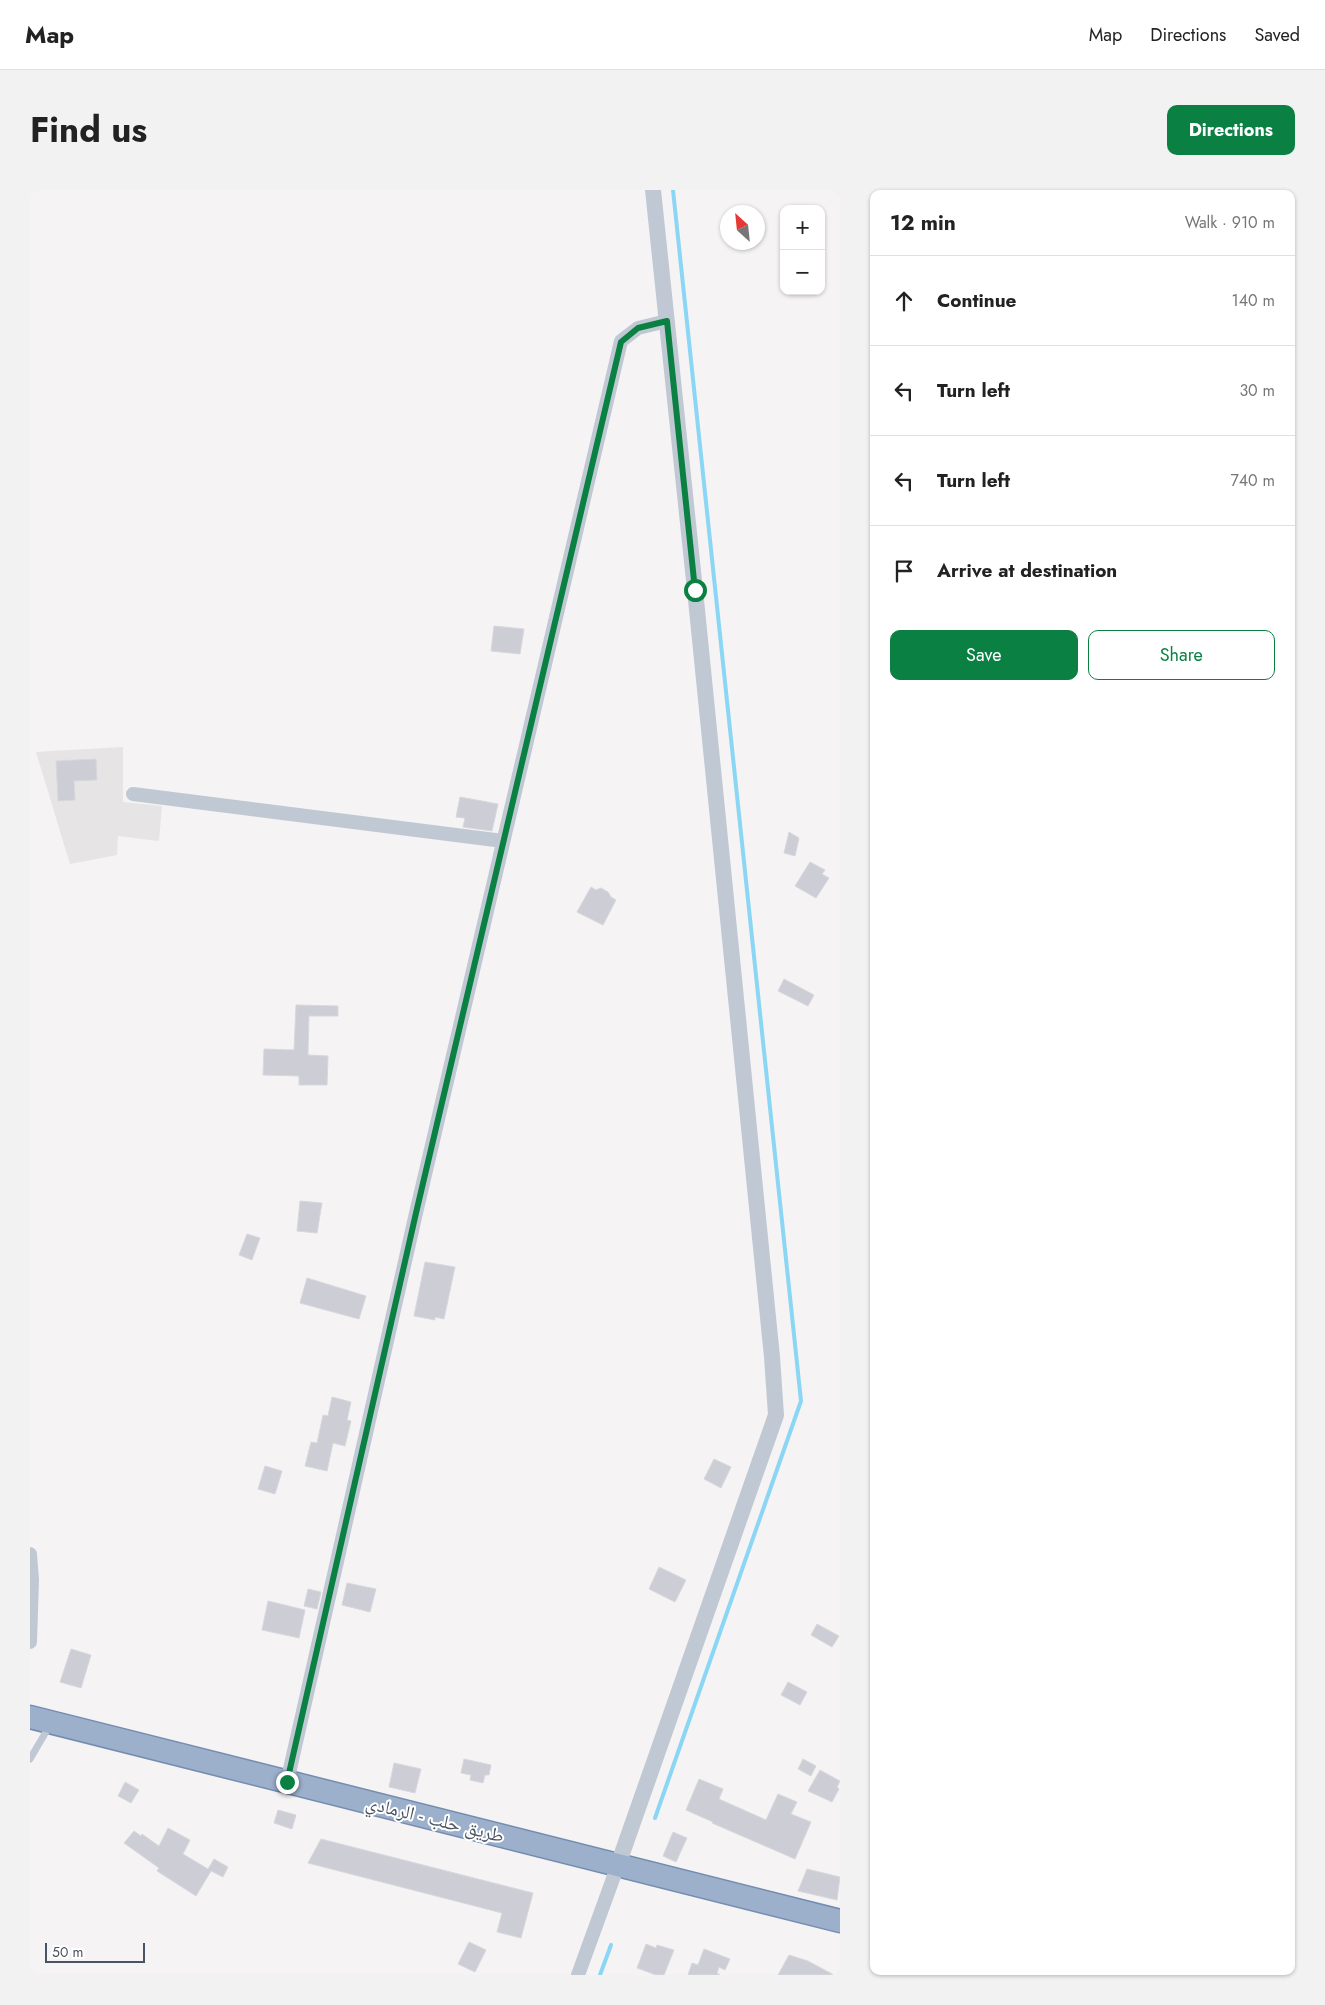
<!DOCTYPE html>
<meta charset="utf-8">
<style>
:root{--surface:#fff;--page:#f2f2f2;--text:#222;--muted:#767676;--line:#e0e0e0;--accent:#0b8043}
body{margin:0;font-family:Jost,"Noto Naskh Arabic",sans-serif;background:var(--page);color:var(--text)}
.controls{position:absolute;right:15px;top:15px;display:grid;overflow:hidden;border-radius:10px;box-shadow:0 1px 4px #0004}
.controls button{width:45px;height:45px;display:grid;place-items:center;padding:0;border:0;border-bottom:1px solid var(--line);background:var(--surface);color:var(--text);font:25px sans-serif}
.compass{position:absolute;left:690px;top:15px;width:45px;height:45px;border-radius:50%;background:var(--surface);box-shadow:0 1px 4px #0004;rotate:333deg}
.scale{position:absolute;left:15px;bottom:12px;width:100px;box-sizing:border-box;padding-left:5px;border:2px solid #495462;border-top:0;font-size:14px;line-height:18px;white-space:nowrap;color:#495462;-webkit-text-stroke:4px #fff;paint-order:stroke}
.stop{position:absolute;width:15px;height:15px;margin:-11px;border:4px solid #0b8043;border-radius:50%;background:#fff}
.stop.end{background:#0b8043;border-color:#fff;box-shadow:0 1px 5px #0008}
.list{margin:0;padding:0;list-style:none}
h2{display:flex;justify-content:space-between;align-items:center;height:65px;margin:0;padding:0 20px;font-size:21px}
h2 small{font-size:16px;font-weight:400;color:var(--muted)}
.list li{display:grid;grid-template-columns:32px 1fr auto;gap:15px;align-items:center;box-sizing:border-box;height:90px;padding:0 20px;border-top:1px solid var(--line)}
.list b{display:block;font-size:19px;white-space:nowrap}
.list em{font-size:16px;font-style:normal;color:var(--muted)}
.actions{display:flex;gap:10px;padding:15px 20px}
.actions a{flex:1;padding:11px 0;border:1px solid var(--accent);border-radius:10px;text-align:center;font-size:18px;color:var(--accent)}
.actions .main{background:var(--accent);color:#fff}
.icon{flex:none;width:28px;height:28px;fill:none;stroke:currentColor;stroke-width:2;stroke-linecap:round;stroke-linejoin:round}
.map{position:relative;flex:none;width:810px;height:1785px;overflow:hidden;border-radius:10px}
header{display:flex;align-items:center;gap:30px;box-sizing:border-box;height:70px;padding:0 25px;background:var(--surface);border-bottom:1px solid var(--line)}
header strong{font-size:24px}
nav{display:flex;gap:28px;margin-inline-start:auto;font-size:18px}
.intro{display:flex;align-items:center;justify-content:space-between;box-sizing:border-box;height:120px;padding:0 30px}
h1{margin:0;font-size:35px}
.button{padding:12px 22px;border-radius:10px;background:var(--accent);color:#fff;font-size:18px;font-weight:700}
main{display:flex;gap:30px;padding:0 30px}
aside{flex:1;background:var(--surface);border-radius:10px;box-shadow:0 1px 4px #0004}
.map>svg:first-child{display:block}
.education{fill:#e6e4e5}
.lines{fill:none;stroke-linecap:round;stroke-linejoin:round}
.stream{stroke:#8ad6f4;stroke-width:4}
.building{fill:#cdced5;stroke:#d7d8de}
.trunk-casing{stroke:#738cb0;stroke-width:25}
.service{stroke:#c0c9d3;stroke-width:7}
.minor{stroke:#c0c9d3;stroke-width:14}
.tertiary{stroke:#c0c9d3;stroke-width:16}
.trunk{stroke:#9cb0cc;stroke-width:22}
.route{stroke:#0b8043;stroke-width:6}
.labels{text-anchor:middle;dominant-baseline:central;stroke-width:4;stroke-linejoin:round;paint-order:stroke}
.street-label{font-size:19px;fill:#495462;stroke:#fff}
</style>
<header>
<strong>Map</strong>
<nav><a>Map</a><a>Directions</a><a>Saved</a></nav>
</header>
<div class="intro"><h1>Find us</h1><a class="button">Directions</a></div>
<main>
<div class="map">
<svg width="810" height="1785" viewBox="0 0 810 1785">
<rect width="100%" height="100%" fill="#f5f3f3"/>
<path class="education" d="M 93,557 L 93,612 L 132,616 L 129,651 L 88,646 L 87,665 L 40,674 L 6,562 Z"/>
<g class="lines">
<path class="stream" d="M 625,1628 L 771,1211 L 643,0
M 570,1785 L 581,1755"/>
</g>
<path class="building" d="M 464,436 L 494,439 L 490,464 L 461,461 Z
M 66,569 L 67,590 L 44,591 L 45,610 L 28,611 L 26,571 Z
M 430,607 L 468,614 L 462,641 L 433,637 L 435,628 L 426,627 Z
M 759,642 L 769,648 L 765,666 L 754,663 Z
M 780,672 L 795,680 L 792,684 L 799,688 L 786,708 L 765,696 Z
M 561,697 L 566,700 L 571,698 L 578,702 L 581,707 L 586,710 L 573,735 L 547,722 Z
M 754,789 L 784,805 L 778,816 L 748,801 Z
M 266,815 L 308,816 L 308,826 L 279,826 L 278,865 L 298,866 L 297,895 L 269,895 L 269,886 L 233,885 L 234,859 L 264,860 Z
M 270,1011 L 292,1013 L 287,1043 L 267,1041 Z
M 217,1044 L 230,1048 L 222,1070 L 209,1065 Z
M 395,1072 L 425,1077 L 414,1129 L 405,1127 L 405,1130 L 384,1126 Z
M 277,1088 L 336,1106 L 329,1129 L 270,1113 Z
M 302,1207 L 321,1212 L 317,1230 L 321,1231 L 315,1256 L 303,1253 L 297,1281 L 275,1276 L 281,1252 L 287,1253 L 293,1225 L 298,1226 Z
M 684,1269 L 701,1277 L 691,1298 L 674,1289 Z
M 235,1276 L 252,1281 L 245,1304 L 228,1299 Z
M 629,1377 L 656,1390 L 645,1412 L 619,1399 Z
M 317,1393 L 346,1399 L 340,1422 L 312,1415 Z
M 278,1399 L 291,1402 L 287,1419 L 274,1416 Z
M 238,1411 L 275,1420 L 269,1448 L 232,1440 Z
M 787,1434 L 809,1446 L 802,1457 L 781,1445 Z
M 41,1459 L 61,1465 L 51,1498 L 30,1492 Z
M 758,1492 L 777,1502 L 770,1515 L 751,1505 Z
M 434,1569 L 461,1575 L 459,1585 L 455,1585 L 453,1593 L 440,1590 L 441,1585 L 431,1583 Z
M 773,1569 L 786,1576 L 781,1586 L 768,1579 Z
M 364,1573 L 391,1579 L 385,1603 L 359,1597 Z
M 790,1580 L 810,1591 L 807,1597 L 809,1599 L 802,1612 L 778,1601 Z
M 669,1589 L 693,1599 L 689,1609 L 736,1630 L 748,1604 L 767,1612 L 761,1624 L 781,1632 L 765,1669 L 682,1633 L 683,1632 L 656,1620 Z
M 95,1592 L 109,1600 L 101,1613 L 88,1606 Z
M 248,1620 L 266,1625 L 262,1639 L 244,1633 Z
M 138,1638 L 160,1650 L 153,1664 L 178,1679 L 184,1669 L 198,1677 L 193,1687 L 181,1681 L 166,1706 L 127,1681 L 129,1678 L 94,1653 L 104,1641 L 111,1646 L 112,1644 L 129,1656 Z
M 643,1642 L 657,1648 L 646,1672 L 633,1666 Z
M 291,1649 L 503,1703 L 491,1748 L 467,1742 L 472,1723 L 278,1673 Z
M 777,1679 L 810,1687 L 807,1710 L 768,1701 Z
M 439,1752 L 456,1760 L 445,1782 L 428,1774 Z
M 616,1754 L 626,1758 L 627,1755 L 644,1760 L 634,1785 L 626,1785 L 607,1778 Z
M 674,1759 L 700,1769 L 695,1780 L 689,1777 L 687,1783 L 690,1785 L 658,1785 L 662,1773 L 668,1775 Z
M 759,1765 L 778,1771 L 804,1785 L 748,1785 Z"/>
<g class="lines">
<g class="trunk-casing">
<path id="trunk" d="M 0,1527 L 810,1731"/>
</g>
<path class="service" d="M 0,1569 L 20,1535"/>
<path class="minor" d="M 103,604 L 473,651
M 0,1364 L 2,1390 L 0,1452
M 257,1592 L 386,1023 L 591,151 L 608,138 L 637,131
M 548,1785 L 588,1675"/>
<path class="tertiary" d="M 588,1675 L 746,1225 L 742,1167 L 665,400 L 623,0"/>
<use href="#trunk" class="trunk"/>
</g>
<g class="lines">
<path class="route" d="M 257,1592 L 386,1023 L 591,152 L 608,138 L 637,131 L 665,400"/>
</g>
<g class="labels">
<g class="street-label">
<text transform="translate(405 1629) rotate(14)">طريق حلب - الرمادي</text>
</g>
</g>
</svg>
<div class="controls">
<button>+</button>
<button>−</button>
</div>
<svg class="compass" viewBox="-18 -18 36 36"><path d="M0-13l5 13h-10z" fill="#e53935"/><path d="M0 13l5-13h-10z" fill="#767676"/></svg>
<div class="scale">50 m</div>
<div class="stop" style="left:665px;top:400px"></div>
<div class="stop end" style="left:257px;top:1592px"></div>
</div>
<aside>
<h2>12 min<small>Walk · 910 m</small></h2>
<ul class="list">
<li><svg class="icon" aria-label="ahead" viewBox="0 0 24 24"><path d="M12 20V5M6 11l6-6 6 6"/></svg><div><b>Continue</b></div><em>140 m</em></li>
<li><svg class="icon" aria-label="left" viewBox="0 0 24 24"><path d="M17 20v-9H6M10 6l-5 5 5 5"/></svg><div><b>Turn left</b></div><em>30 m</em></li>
<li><svg class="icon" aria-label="left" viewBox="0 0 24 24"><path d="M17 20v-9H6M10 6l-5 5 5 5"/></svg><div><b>Turn left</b></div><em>740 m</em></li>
<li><svg class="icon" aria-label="arrive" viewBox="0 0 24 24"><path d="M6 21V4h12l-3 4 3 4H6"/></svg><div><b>Arrive at destination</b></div></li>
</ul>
<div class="actions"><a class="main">Save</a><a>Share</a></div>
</aside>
</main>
